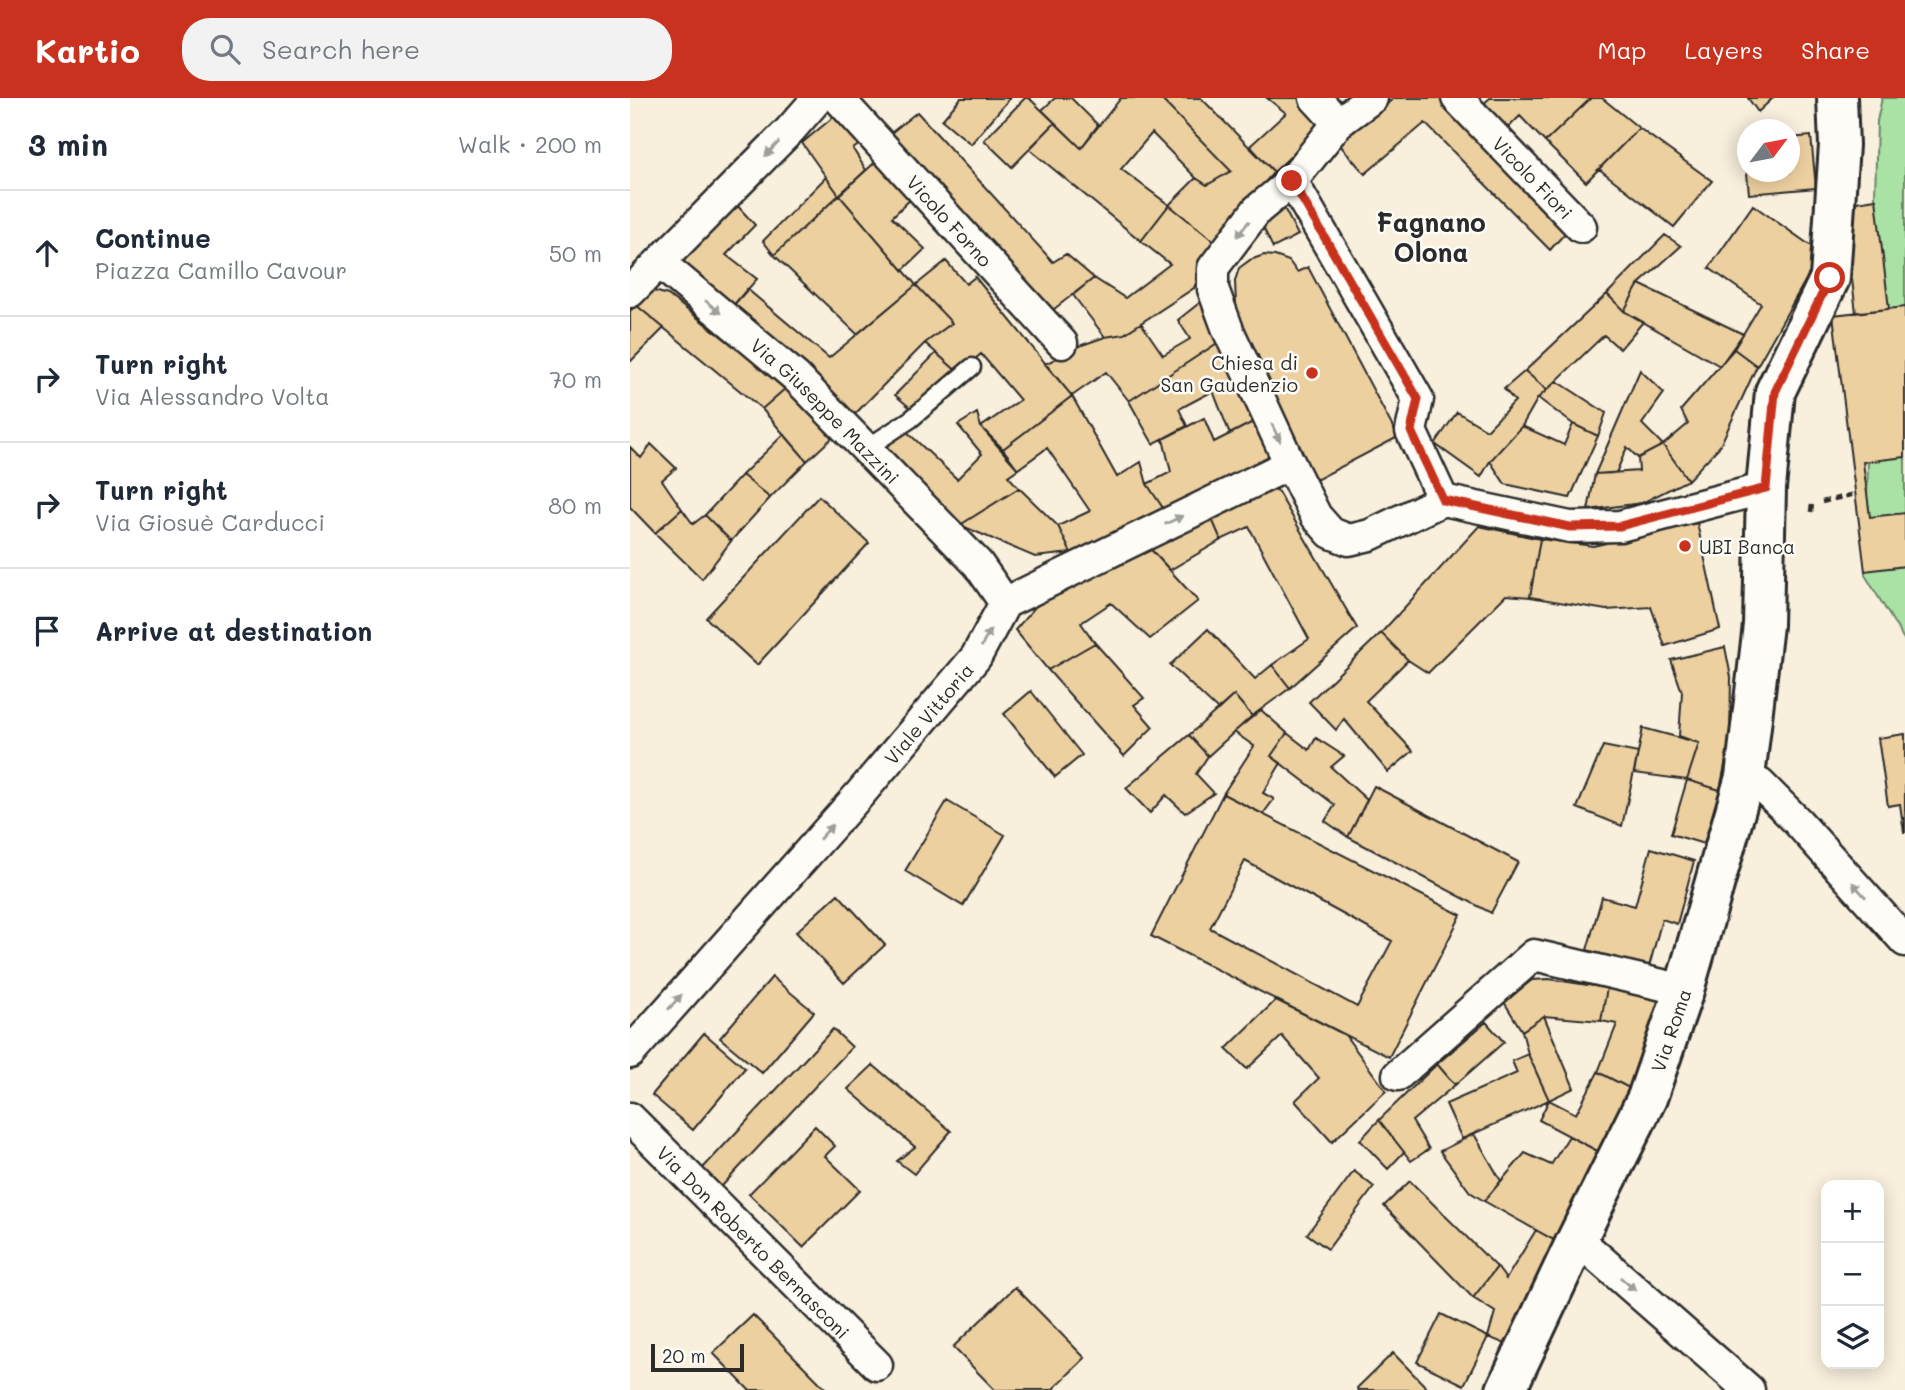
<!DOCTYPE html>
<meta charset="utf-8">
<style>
:root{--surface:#fff;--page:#f2f2f3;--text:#1f2937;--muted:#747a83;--line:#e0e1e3;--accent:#c8321e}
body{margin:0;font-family:Mali,sans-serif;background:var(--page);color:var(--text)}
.controls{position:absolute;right:21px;bottom:21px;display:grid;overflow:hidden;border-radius:14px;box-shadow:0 4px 18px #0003}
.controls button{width:63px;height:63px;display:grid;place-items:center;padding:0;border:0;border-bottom:2px solid var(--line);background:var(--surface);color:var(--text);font:35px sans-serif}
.compass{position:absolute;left:1107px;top:21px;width:63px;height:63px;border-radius:50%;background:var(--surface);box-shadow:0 4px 18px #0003;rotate:58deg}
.scale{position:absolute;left:21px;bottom:18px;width:93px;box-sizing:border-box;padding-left:7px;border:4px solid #2b2b2b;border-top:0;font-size:19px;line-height:24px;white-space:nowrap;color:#2b2b2b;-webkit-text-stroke:5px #fdfcf7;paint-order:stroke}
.stop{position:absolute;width:21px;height:21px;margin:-16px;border:5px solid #c8321e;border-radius:50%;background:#fff}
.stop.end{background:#c8321e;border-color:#fff;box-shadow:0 2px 7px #0008}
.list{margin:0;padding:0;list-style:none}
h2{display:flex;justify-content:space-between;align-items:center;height:91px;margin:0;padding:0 28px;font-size:30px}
h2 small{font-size:23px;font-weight:400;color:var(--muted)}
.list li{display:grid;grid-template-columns:46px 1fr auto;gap:21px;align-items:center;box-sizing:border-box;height:126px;padding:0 28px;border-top:2px solid var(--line)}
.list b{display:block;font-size:26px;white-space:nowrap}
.list p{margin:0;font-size:23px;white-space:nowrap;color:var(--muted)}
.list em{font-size:23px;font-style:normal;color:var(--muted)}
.icon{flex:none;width:38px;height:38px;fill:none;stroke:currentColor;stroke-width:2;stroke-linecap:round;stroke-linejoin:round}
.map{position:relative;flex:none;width:1275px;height:1292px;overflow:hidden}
header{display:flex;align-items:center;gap:42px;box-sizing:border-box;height:98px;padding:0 35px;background:var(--accent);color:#fff}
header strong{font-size:33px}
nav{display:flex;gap:38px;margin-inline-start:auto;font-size:24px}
.search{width:490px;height:63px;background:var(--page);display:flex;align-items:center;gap:18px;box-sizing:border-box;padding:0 24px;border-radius:28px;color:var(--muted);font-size:26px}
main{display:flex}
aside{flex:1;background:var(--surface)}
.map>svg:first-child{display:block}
.green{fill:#aae1a5;stroke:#6a8668;stroke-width:2}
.building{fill:#edd0a0;stroke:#2b2b2b;stroke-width:2;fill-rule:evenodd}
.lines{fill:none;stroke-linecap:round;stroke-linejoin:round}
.lane-casing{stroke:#2b2b2b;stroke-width:21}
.street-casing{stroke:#2b2b2b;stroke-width:35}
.secondary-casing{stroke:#2b2b2b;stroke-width:44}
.path{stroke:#2b2b2b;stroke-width:4.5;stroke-dasharray:7 5;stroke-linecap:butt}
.lane{stroke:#fdfcf7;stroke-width:16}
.street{stroke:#fdfcf7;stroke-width:30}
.secondary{stroke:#fdfcf7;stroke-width:38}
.oneway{fill:#9e9e9b}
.route{stroke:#c8321e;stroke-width:9}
.poi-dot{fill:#c8321e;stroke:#fdfcf7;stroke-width:2.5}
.labels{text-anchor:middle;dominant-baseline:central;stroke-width:5;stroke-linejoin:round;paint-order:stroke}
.street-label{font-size:19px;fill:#2b2b2b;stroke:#fdfcf7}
.poi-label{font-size:19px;fill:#2b2b2b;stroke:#fdfcf7;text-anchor:end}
.district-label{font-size:26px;font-weight:bold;fill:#2b2b2b;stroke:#fdfcf7}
</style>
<header>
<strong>Kartio</strong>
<div class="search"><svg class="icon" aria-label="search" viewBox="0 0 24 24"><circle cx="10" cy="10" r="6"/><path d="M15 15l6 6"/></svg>Search here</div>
<nav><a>Map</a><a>Layers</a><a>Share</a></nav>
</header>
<main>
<aside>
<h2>3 min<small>Walk · 200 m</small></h2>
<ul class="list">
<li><svg class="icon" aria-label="ahead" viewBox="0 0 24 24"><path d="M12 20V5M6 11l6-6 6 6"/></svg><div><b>Continue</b><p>Piazza Camillo Cavour</p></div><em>50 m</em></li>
<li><svg class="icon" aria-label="right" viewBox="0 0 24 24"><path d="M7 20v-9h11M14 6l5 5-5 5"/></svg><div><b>Turn right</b><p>Via Alessandro Volta</p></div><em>70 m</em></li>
<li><svg class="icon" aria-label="right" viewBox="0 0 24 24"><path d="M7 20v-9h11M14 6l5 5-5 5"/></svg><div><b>Turn right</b><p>Via Giosuè Carducci</p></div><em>80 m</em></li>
<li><svg class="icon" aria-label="arrive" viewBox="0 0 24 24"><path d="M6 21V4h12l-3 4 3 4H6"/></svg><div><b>Arrive at destination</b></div></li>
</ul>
</aside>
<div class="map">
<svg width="1275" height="1292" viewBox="0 0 1275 1292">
<rect width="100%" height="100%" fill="#f8efdd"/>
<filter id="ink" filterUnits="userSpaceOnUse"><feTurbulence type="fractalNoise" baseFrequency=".0143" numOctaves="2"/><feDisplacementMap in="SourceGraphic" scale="14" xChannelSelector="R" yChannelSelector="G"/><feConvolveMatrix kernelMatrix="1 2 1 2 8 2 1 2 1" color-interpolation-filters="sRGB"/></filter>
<g filter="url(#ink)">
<path class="green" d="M 1252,0 L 1275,0 L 1275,543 L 1235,477 L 1247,23 Z"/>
<path class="building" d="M 331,0 L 380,0 L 341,46 L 312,22 Z
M 395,0 L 399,0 L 425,25 L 382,69 L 354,42 Z
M 425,0 L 441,0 L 468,27 L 451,50 L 412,12 Z
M 491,0 L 530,0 L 601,73 L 577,87 L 566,80 L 522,35 L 491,71 L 539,107 L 511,143 L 399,51 L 425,25 L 451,50 Z
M 530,0 L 571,0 L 644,74 L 584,143 L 539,107 L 566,80 L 577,87 L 601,73 Z
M 637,0 L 675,0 L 698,23 L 644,74 L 620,48 L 656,15 Z
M 764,0 L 816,0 L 937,133 L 920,152 L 795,25 L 735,76 L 709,46 Z
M 860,0 L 961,0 L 915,44 L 890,18 L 877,31 L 853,6 Z
M 961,0 L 972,0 L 1009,30 L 956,84 L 915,44 Z
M 1118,0 L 1143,0 L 1128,14 Z
M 287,14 L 423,164 L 436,156 L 464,180 L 419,215 L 256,39 Z
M 207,16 L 233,44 L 223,51 L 236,72 L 209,97 L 172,45 Z
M 1009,30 L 1082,83 L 1044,129 L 969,71 Z
M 1181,38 L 1186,90 L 1119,96 L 1114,44 L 1118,44 L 1118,74 L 1160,74 L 1160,40 Z
M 252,58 L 288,94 L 262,119 L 295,151 L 273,172 L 209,97 Z
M 196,79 L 209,97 L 144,157 L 133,143 Z
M 209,97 L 286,187 L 227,236 L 144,157 Z
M 1246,101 L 1259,211 L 1226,215 L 1213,106 Z
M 105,105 L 125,127 L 96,157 L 127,181 L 102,209 L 45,163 Z
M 539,107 L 584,143 L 564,190 L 494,236 L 475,239 L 443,197 L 464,180 L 495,200 L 540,166 L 511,143 Z
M 1123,107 L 1191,155 L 1127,268 L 1104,251 L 1131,206 L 1079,170 Z
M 654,110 L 668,137 L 643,150 L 630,123 Z
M 1035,137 L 1051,148 L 1009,186 L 994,213 L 977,196 Z
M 634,157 L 645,158 L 659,163 L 667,174 L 678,169 L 768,339 L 686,382 L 596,211 L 606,206 L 605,183 L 609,170 L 620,162 Z
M 316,163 L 336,186 L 345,179 L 442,298 L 373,351 L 351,329 L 390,302 L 351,256 L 329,275 L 295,245 L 322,225 L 286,187 Z
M 1009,186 L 1113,236 L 1090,268 L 994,213 Z
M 286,187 L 322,225 L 295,245 L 221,320 L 102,209 L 117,191 L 199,260 Z
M 24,193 L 38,197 L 157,289 L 132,311 L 6,207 Z
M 977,196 L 994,213 L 1013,224 L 990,251 L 974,237 L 917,292 L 895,273 Z
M 573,202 L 595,240 L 499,303 L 476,274 L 442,298 L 415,266 L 452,247 L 475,239 L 494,236 L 511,225 L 533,257 L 560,241 L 548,222 Z
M 6,207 L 34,230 L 0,264 L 0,213 Z
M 1275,209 L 1275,359 L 1233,364 L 1240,419 L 1275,415 L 1275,468 L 1235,473 L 1203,217 Z
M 595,240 L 627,322 L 600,336 L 583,293 L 549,311 L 557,328 L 523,346 L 499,303 Z
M 1104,251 L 1127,268 L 1090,348 L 1058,382 L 1033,347 L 1058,326 L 1051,312 Z
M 306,255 L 329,275 L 284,313 L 265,297 Z
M 1010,272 L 1034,295 L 1012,326 L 1033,347 L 1008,360 L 997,349 L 986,375 L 965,376 Z
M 895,273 L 917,292 L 908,300 L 892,328 L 860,363 L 851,379 L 805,346 L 827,314 L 857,332 L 885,303 L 874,291 Z
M 927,283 L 976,315 L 968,338 L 943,326 L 908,300 Z
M 157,289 L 202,340 L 177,363 L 132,311 Z
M 442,298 L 487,379 L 511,364 L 517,386 L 533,410 L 441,455 L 428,428 L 460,413 L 417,350 L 388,371 L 373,351 Z
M 347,315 L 351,329 L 388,371 L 378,378 L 389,390 L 330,427 L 251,350 L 273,330 L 327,381 L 352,356 L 328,327 Z
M 574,320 L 584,344 L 627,322 L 643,363 L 533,410 L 517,386 L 541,374 L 533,341 Z
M 943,326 L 968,338 L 940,400 L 875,386 L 860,363 L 892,328 L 934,347 Z
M 154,336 L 177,363 L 140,400 L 112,377 Z
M 21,346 L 46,370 L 32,382 L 52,411 L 25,435 L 0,409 L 0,349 L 11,360 Z
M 1033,347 L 1058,382 L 1012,405 L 958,412 L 965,376 L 1009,373 L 1008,360 Z
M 112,377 L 140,400 L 101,443 L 75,417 Z
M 644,387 L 727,530 L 660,590 L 642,567 L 679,541 L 619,429 L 591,442 L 579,414 Z
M 389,390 L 428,428 L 441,455 L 405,459 L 330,427 Z
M 189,398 L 239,445 L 127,567 L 76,520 Z
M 52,411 L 63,426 L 75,417 L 101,443 L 72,481 L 25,435 Z
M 579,414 L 591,442 L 540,472 L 514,444 Z
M 1067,425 L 1090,531 L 1035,548 L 1021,509 L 976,512 L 900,499 L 910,441 L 963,448 Z
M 849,428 L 910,441 L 900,499 L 876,497 L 798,575 L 778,562 L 751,535 Z
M 514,444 L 568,503 L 520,541 L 481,505 L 451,525 L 465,545 L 418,572 L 385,532 L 405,509 Z
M 578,531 L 625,581 L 642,567 L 660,590 L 622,618 L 604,597 L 588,612 L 540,567 Z
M 751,535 L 778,562 L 736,603 L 783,653 L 758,674 L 714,621 L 706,632 L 679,604 Z
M 465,545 L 514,600 L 504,607 L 523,629 L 494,658 L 418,572 Z
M 1095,549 L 1101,579 L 1100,641 L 1090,692 L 1057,682 L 1069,645 L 1049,638 L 1052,594 L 1041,562 Z
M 401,593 L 452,657 L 425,679 L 374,616 Z
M 604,597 L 622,618 L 578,658 L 559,637 Z
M 631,612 L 657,635 L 641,658 L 651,665 L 633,695 L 644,701 L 633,716 L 593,696 L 624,648 L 604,634 Z
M 1013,630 L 1069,645 L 1057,682 L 1004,675 Z
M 657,635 L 679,652 L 686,640 L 714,658 L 701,669 L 737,702 L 718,739 L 695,723 L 705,707 L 641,658 Z
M 1275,636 L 1275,734 L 1274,734 L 1270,706 L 1258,708 L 1248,640 Z
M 559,637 L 578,658 L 566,676 L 584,695 L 555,715 L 536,697 L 520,715 L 496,690 Z
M 973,648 L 1008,655 L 992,728 L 947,710 Z
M 1057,682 L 1090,692 L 1074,746 L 1041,736 Z
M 744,688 L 888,764 L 861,815 L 718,739 Z
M 593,696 L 831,817 L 759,959 L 521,838 ZM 615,763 L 762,843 L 727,909 L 580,830 Z
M 317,703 L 375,737 L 333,808 L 275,773 Z
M 1021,750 L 1064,763 L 1047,826 L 1032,821 L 1019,869 L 957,852 L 972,799 L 1005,808 Z
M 208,796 L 255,847 L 214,885 L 166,834 Z
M 142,879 L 184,914 L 132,975 L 90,940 Z
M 919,881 L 977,890 L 971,923 L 914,918 L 892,933 L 874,904 L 902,882 Z
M 977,890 L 1039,900 L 1007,994 L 968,974 L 987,926 L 971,923 Z
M 646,902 L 715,937 L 756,993 L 702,1044 L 665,1003 L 689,980 L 652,938 L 617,971 L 596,951 Z
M 914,918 L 944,990 L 919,1002 L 898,956 L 892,933 Z
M 856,924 L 874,944 L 825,987 L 807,966 Z
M 203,931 L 222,949 L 91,1089 L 72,1071 Z
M 74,935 L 115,970 L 63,1032 L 22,997 Z
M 898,956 L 919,1002 L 832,1041 L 816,1006 L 887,975 L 882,963 Z
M 807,966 L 825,987 L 782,1023 L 799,1051 L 781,1063 L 749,1022 Z
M 243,967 L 321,1033 L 284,1076 L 267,1063 L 285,1049 L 218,991 Z
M 968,974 L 1007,994 L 975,1057 L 909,1022 L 919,1002 L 946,1016 Z
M 749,1022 L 774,1054 L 758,1071 L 730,1042 Z
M 185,1028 L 205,1048 L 195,1058 L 230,1092 L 173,1149 L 119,1096 Z
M 844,1036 L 871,1083 L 854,1103 L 840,1094 L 810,1053 Z
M 939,1038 L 975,1057 L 931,1146 L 854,1103 L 895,1055 L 921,1067 Z
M 724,1073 L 744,1089 L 698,1151 L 677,1136 Z
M 780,1083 L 867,1169 L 843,1200 L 754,1108 Z
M 906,1132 L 931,1146 L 883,1249 L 858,1239 L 865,1214 L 843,1200 L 867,1169 L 876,1181 Z
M 385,1189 L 455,1260 L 422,1292 L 365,1292 L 323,1249 Z
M 811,1216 L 858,1239 L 834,1287 L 787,1264 Z
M 123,1217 L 197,1292 L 119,1292 L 83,1255 Z
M 763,1255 L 799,1292 L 728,1292 L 727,1290 Z"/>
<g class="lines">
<g class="lane-casing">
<path id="lane" d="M 238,352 L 249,342 L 281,321 L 342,269"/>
</g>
<g class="street-casing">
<g id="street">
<path id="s1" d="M 208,0 L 432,245"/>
<path d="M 685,0 L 708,25"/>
<path d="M 742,0 L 708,25 L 662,83 L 627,112 L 583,170 L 583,191 L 598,232 L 660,366 L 686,418 L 701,435 L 719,442 L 740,437 L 813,402"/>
<path id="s2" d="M 827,0 L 951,129"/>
<path d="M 662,83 L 788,301 L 781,333 L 813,402"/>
<path id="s3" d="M 30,165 L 166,279 L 348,466 L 375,505"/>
<path d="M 0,194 L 160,32 L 188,0"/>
<path d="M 813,402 L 940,429 L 990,428 L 1136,390"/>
<path d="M 1115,679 L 1130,686 L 1167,723 L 1275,843"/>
<path id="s4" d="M 0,955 L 230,696 L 346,559 L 375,505 L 660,366"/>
<path d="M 768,977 L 904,857 L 1054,892"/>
<path id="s5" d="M 0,1020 L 247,1267"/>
<path d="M 947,1141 L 1119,1292"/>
</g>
</g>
<g class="secondary-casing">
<g id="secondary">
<path id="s6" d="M 876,1292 L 947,1141 L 1017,1000 L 1054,892 L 1115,679 L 1133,527 L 1136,390 L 1145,294 L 1200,180 L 1209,47 L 1207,0"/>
</g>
</g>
<path class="path" d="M 1192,404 L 1225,396
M 1181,414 L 1182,406"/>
<use href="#lane" class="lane"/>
<use href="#street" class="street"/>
<use href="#secondary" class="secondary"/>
</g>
<defs><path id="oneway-solid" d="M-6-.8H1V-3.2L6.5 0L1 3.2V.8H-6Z" transform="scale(1.75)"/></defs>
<g class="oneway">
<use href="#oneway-solid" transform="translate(142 51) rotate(134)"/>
<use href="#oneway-solid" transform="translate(613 131) rotate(128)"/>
<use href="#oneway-solid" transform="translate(83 209) rotate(40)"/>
<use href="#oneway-solid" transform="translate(646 335) rotate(65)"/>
<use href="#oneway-solid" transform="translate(544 422) rotate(-26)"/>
<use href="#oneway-solid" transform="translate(356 540) rotate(-62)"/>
<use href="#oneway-solid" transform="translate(196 734) rotate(-48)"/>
<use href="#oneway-solid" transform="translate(1229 792) rotate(-132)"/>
<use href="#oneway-solid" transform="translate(45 904) rotate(-48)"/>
<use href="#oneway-solid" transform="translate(998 1186) rotate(41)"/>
</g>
</g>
<g class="lines" filter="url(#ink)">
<path class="route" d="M 662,83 L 788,301 L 781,333 L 813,402 L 940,429 L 990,428 L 1136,390 L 1145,294 L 1200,180"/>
</g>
<g class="poi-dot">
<circle cx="682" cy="275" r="7"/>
<circle cx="1055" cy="448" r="7"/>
</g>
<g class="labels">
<g class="street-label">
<text stroke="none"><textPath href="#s2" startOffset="110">Vicolo Fiori</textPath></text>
<text stroke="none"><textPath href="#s1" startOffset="166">Vicolo Forno</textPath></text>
<text stroke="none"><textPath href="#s3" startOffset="222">Via Giuseppe Mazzini</textPath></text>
<text stroke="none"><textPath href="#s4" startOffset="452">Viale Vittoria</textPath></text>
<text stroke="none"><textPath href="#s6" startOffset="396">Via Roma</textPath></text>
<text stroke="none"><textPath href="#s5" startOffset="175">Via Don Roberto Bernasconi</textPath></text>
</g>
<g class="poi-label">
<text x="668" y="264">Chiesa di<tspan x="668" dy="22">San Gaudenzio</tspan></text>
<text x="1069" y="448" text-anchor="start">UBI Banca</text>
</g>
<g class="district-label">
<text x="801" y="124">Fagnano<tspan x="801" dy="30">Olona</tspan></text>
</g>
</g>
</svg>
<div class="controls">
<button>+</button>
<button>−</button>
<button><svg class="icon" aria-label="layers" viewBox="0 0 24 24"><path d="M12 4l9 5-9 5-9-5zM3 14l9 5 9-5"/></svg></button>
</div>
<svg class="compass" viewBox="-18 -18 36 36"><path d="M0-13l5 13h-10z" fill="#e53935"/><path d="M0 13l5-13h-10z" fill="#747a83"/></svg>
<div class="scale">20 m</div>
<div class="stop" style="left:1200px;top:180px"></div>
<div class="stop end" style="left:662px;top:83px"></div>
</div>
</main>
